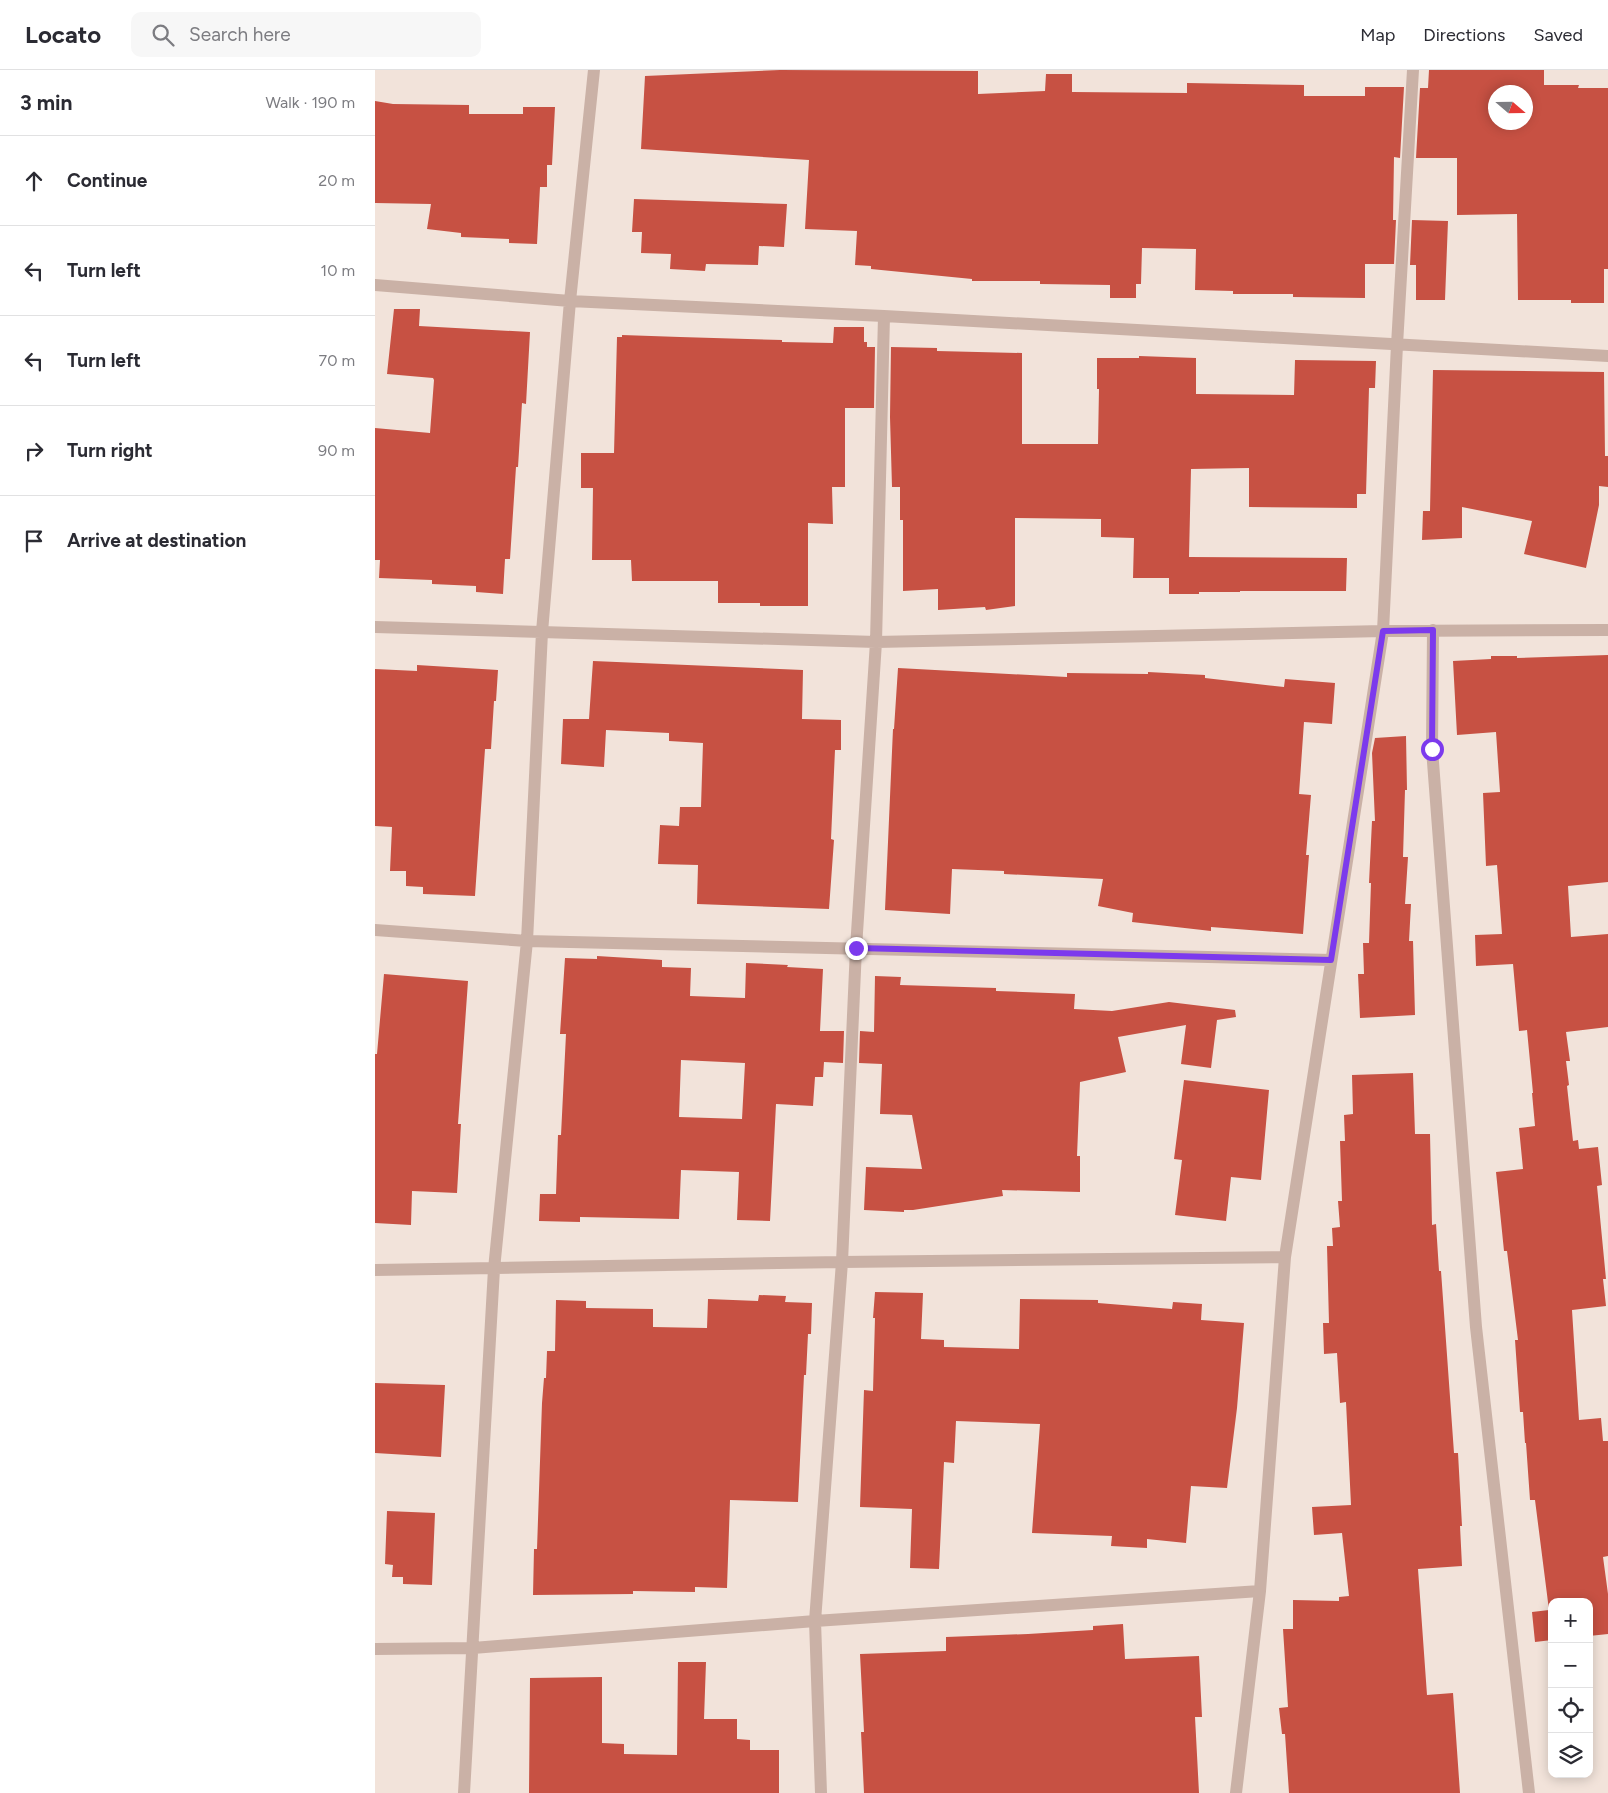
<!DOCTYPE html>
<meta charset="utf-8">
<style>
:root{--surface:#fff;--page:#f7f7f7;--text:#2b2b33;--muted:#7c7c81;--line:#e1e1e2}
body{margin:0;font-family:Figtree,sans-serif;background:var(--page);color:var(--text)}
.controls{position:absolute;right:15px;bottom:15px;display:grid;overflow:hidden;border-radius:10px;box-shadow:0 2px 12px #0003}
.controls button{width:45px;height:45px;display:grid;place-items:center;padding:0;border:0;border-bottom:1px solid var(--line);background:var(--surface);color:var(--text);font:25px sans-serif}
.compass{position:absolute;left:1113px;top:15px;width:45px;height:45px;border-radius:50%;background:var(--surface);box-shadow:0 2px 12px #0003;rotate:110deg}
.stop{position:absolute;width:15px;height:15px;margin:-11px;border:4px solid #7c3aed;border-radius:50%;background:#fff}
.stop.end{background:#7c3aed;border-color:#fff;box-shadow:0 1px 5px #0008}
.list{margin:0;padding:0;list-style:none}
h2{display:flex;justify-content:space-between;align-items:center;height:65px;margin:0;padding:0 20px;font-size:21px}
h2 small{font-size:16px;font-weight:400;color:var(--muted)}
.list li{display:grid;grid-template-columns:32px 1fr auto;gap:15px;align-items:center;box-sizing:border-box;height:90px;padding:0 20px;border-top:1px solid var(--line)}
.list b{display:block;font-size:19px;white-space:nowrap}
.list em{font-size:16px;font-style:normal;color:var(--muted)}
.icon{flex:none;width:28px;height:28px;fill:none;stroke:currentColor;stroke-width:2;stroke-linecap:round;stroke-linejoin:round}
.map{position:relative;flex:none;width:1233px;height:1723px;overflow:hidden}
header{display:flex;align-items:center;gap:30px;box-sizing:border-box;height:70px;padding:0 25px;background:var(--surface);border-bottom:1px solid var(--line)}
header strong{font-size:24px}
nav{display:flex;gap:28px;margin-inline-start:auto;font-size:18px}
.search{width:350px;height:45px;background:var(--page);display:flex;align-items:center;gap:12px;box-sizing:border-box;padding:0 18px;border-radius:10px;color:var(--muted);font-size:19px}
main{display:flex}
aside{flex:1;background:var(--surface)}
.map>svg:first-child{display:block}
.building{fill:#c75143;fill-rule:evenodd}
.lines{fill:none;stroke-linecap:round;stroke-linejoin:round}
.street{stroke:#cab1a6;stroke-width:12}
.route{stroke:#7c3aed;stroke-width:6}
</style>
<header>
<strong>Locato</strong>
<div class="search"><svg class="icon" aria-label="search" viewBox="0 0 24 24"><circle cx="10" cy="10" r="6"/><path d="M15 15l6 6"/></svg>Search here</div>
<nav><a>Map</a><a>Directions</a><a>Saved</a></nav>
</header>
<main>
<aside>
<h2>3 min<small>Walk · 190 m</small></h2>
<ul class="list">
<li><svg class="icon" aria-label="ahead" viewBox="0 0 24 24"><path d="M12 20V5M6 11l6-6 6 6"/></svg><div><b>Continue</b></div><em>20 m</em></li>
<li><svg class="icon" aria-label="left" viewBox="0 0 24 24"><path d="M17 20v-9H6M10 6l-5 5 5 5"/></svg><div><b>Turn left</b></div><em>10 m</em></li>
<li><svg class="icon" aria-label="left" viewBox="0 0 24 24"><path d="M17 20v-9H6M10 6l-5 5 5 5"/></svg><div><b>Turn left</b></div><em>70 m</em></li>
<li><svg class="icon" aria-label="right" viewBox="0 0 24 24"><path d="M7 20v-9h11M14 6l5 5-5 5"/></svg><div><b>Turn right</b></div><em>90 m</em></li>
<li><svg class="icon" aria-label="arrive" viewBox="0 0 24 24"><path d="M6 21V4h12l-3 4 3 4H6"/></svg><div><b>Arrive at destination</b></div></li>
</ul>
</aside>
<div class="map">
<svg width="1233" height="1723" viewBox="0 0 1233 1723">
<rect width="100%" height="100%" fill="#f2e3da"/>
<path class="building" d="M 405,0 L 603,1 L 603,24 L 670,21 L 671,4 L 697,4 L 697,22 L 812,23 L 812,13 L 929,15 L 929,26 L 990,26 L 990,17 L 1029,17 L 1025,88 L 1019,87 L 1018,150 L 1021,150 L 1019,194 L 990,194 L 990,228 L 918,227 L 918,224 L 858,224 L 858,221 L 820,220 L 821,179 L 767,178 L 766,214 L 761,214 L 761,228 L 735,228 L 735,215 L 665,214 L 665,211 L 597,211 L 597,209 L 496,199 L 496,196 L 480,195 L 482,161 L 430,159 L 434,90 L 266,79 L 270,6 Z
M 1054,0 L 1169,0 L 1169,15 L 1204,15 L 1203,18 L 1233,18 L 1233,199 L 1229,199 L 1229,233 L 1196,233 L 1196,230 L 1143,230 L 1142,144 L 1082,145 L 1082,88 L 1041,88 L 1045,18 L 1053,18 ZM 1120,22 L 1150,22 L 1150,52 L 1120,52 Z
M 0,31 L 18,34 L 94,35 L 94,44 L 148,44 L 148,37 L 180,37 L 177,95 L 172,95 L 172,117 L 165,117 L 162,174 L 134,173 L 134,169 L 86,167 L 86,163 L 52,159 L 56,134 L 0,133 Z
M 259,129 L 412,134 L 409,177 L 384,176 L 383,195 L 331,194 L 330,201 L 295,199 L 296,184 L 266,183 L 267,162 L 257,162 Z
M 1037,150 L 1073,151 L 1070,230 L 1041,230 L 1041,195 L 1035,195 Z
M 19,239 L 45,239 L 44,256 L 155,262 L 151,334 L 147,333 L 143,397 L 141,397 L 135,489 L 130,489 L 128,524 L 101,522 L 101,516 L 57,514 L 57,510 L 4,508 L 5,490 L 0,490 L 0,358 L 55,363 L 59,310 L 58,308 L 12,304 Z
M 459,257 L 489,257 L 489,272 L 492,272 L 492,277 L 500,277 L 499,338 L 470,338 L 470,417 L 457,417 L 458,454 L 433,453 L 433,536 L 385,536 L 385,533 L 343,533 L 343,511 L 257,511 L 256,490 L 217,490 L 218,418 L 206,418 L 206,383 L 239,383 L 242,267 L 247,267 L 247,265 L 305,267 L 407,270 L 407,272 L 458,273 Z
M 516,277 L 562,278 L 562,281 L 647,283 L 647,374 L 723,374 L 724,319 L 722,319 L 722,288 L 764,288 L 764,286 L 821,288 L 821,324 L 919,325 L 920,290 L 1001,291 L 1000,318 L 994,318 L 991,424 L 982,424 L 982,438 L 874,437 L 874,398 L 816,399 L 814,487 L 972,488 L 971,521 L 865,521 L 865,522 L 824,522 L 824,524 L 794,524 L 794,508 L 758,508 L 759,468 L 726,467 L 726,449 L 640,448 L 640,536 L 611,540 L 610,537 L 563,540 L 563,519 L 528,521 L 528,450 L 525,450 L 525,417 L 517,417 L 515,347 Z
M 1058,300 L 1229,302 L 1230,386 L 1233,386 L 1233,417 L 1224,416 L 1224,435 L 1211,498 L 1149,484 L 1157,451 L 1087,437 L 1087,468 L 1047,470 L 1048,441 L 1055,441 Z
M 1233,585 L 1233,812 L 1193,816 L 1196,867 L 1233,864 L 1233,957 L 1191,962 L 1195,991 L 1191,991 L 1194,1015 L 1192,1016 L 1198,1071 L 1203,1070 L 1204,1079 L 1223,1077 L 1227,1115 L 1222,1116 L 1231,1209 L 1228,1209 L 1231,1236 L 1197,1240 L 1204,1350 L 1226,1348 L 1228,1371 L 1233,1371 L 1233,1486 L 1228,1487 L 1233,1524 L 1233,1564 L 1214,1566 L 1214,1532 L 1177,1532 L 1177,1570 L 1160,1572 L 1157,1542 L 1174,1540 L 1160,1430 L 1155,1430 L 1151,1373 L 1150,1373 L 1148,1342 L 1145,1342 L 1140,1270 L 1143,1270 L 1132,1181 L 1129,1181 L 1121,1102 L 1148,1099 L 1144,1058 L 1160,1056 L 1157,1023 L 1158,1023 L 1152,960 L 1144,961 L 1138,894 L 1101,896 L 1100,865 L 1127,864 L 1122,795 L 1111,796 L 1108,723 L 1125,722 L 1121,662 L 1082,665 L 1078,591 L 1116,589 L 1116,586 L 1142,586 L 1142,588 Z
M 218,591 L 428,600 L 427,649 L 466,650 L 466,680 L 460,680 L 456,769 L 459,770 L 454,839 L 322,834 L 323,795 L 283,794 L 285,755 L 304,756 L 305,737 L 326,737 L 328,673 L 294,671 L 294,663 L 231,660 L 229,697 L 186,694 L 188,649 L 214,649 Z
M 42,595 L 123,600 L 121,631 L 119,631 L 116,679 L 110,679 L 100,826 L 48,824 L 48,817 L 31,816 L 31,801 L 15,801 L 17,757 L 0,756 L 0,599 L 42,601 Z
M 523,598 L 692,607 L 692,603 L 773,604 L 773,602 L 830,605 L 830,608 L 909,617 L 910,609 L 960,613 L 957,654 L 929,652 L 924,724 L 936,725 L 931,785 L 934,785 L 928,864 L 836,857 L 836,861 L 757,852 L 758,843 L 723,836 L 728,809 L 629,804 L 629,801 L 577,799 L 575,844 L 510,840 L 518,659 L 519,659 Z
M 1031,666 L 1032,720 L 1030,720 L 1028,787 L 1033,787 L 1030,834 L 1036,834 L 1034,871 L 1038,871 L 1040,945 L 985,948 L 983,904 L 989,904 L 988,873 L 994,873 L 996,813 L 994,813 L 997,751 L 1000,751 L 997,683 L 1000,668 Z
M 222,886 L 287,890 L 287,897 L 316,898 L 315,926 L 370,928 L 371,893 L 413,895 L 412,897 L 448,899 L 445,961 L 469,961 L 468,993 L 449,992 L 448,1007 L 440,1007 L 438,1036 L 401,1034 L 395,1151 L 362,1150 L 364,1102 L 306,1100 L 304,1149 L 205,1147 L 205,1152 L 164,1151 L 165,1124 L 181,1124 L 183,1065 L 186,1065 L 191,964 L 185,964 L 190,888 L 222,889 ZM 306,990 L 370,993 L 367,1049 L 304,1047 Z
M 9,904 L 93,911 L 83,1054 L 86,1054 L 82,1123 L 37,1121 L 36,1155 L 0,1153 L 0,984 L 2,984 Z
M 500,906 L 526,907 L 525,915 L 621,918 L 621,921 L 700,924 L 699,939 L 737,941 L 794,932 L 860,940 L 861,947 L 842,950 L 836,998 L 806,994 L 811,955 L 743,967 L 751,1002 L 705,1012 L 702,1086 L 705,1086 L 705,1122 L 627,1120 L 628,1126 L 538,1140 L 529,1140 L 529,1142 L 489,1140 L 491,1097 L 547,1099 L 537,1045 L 505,1044 L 507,994 L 484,993 L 485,961 L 499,962 Z
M 1038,1003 L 1040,1064 L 1055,1064 L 1057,1155 L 1061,1154 L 1064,1201 L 1066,1201 L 1079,1383 L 1083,1383 L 1087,1456 L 1085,1456 L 1087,1496 L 1043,1499 L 1052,1625 L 1078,1623 L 1085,1723 L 914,1723 L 910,1664 L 907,1664 L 904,1638 L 913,1637 L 908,1559 L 918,1559 L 918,1530 L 964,1531 L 964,1527 L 974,1526 L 967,1463 L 939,1465 L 937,1437 L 976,1435 L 971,1332 L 965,1333 L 962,1283 L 949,1284 L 948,1253 L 954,1253 L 952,1176 L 958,1176 L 957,1158 L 965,1157 L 963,1131 L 967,1131 L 965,1071 L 970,1071 L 969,1045 L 978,1044 L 977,1005 Z
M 809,1010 L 894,1020 L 886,1110 L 856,1107 L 851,1151 L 800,1145 L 807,1090 L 799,1089 Z
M 500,1222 L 548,1223 L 546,1269 L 569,1270 L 569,1277 L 644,1279 L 645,1229 L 723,1230 L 723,1233 L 797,1239 L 798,1232 L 827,1234 L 826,1250 L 869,1253 L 862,1338 L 852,1418 L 816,1416 L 811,1473 L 772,1469 L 772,1478 L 736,1476 L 737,1466 L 657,1463 L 665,1354 L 581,1351 L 579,1393 L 569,1392 L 564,1499 L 535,1498 L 537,1439 L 485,1437 L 489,1320 L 498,1321 L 500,1248 L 498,1248 Z
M 384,1225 L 411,1226 L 410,1232 L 437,1233 L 436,1264 L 433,1264 L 431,1305 L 429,1305 L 423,1432 L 355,1430 L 352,1518 L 320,1517 L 320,1522 L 258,1521 L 258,1524 L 158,1525 L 159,1479 L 162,1479 L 167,1333 L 169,1308 L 171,1308 L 172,1281 L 180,1281 L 181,1230 L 211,1231 L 211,1238 L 278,1239 L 278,1257 L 332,1258 L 333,1229 L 383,1231 Z
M 0,1313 L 70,1315 L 66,1387 L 0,1383 Z
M 12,1441 L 60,1443 L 57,1515 L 28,1514 L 28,1507 L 17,1507 L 18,1495 L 10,1494 Z
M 748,1554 L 750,1589 L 824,1586 L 827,1647 L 820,1647 L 824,1723 L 489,1723 L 486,1662 L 489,1662 L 485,1584 L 571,1581 L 571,1567 L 653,1564 L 718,1560 L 718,1556 Z
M 303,1592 L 331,1592 L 329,1649 L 362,1649 L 362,1669 L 375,1670 L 375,1680 L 404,1680 L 404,1723 L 154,1723 L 155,1608 L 227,1607 L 227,1673 L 249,1674 L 249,1684 L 302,1685 Z"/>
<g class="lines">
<path class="street" d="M 0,215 L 195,231 L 509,246 L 1233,286
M 0,557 L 501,572 L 1008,561 L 1233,560
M 1058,560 L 1057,679 L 1101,1257 L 1154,1723
M 0,860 L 152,871 L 956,890
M 0,1200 L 467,1192 L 910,1187
M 0,1579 L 98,1578 L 440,1551 L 885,1521
M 89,1723 L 119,1199 L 152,871 L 167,562 L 195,231 L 219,0
M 446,1723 L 440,1551 L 467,1192 L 481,878 L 501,572 L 509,246
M 861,1723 L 885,1521 L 910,1187 L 1008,561 L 1022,275 L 1038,0"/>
</g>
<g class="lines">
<path class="route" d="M 481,878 L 956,890 L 1008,561 L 1058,560 L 1057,679"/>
</g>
</svg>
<div class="controls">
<button>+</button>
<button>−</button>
<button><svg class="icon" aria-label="locate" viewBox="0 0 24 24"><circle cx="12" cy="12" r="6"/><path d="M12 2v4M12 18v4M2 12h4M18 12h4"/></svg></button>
<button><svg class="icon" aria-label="layers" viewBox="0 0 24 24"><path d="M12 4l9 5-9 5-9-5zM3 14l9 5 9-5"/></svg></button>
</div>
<svg class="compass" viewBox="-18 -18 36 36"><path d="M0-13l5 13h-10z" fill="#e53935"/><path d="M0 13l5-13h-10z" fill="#7c7c81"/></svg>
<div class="stop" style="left:1057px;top:679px"></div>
<div class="stop end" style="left:481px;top:878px"></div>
</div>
</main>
